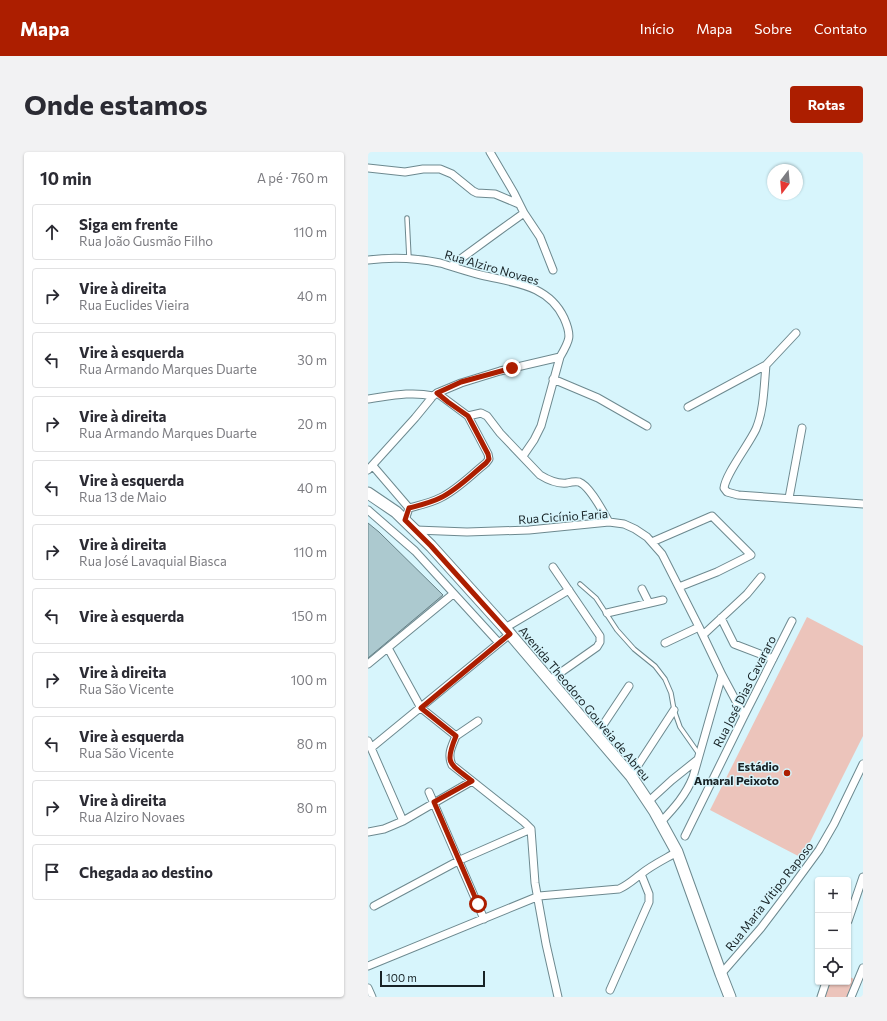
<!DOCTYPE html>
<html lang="pt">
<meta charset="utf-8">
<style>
:root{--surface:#fff;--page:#f2f2f3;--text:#2b2b33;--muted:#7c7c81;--line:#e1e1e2;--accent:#ac1e00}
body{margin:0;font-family:Commissioner,sans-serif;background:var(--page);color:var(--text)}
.controls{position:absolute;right:12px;bottom:12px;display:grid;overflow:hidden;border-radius:4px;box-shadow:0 1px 3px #0004}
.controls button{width:36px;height:36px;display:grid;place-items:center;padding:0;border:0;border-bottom:1px solid var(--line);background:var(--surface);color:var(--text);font:20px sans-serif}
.compass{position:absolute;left:399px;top:12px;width:36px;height:36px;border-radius:50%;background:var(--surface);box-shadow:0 1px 3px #0004;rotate:196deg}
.scale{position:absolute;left:12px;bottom:10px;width:105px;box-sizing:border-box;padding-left:4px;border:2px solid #172225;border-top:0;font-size:11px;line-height:14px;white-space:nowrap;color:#172225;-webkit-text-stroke:3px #d7f5fc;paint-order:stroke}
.stop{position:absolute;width:12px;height:12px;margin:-9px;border:3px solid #ac1e00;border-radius:50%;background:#fff}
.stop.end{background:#ac1e00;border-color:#fff;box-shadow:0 1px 4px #0008}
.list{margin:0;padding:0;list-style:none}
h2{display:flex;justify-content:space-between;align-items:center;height:52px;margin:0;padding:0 16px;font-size:17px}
h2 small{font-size:13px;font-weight:400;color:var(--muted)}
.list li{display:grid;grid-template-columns:26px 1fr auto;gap:12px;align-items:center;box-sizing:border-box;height:56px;margin:0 8px 8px;padding:0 8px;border:1px solid var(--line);border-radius:4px}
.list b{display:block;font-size:15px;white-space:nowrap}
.list p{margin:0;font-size:13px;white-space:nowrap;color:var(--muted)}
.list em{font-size:13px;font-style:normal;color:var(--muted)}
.icon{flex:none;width:22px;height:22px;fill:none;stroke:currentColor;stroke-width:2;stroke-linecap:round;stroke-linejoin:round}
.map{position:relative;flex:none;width:495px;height:845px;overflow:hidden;border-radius:4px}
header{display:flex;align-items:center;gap:24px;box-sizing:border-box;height:56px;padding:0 20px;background:var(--accent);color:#fff}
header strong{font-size:19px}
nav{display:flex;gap:22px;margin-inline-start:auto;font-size:14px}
.intro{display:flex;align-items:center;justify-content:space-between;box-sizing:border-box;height:96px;padding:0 24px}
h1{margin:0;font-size:28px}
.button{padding:10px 18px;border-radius:4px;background:var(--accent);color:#fff;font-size:14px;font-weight:700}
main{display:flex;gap:24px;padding:0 24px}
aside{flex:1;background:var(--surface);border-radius:4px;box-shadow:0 1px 3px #0004}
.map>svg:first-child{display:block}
.green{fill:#ecc4bb}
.shadow{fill:#0003}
.building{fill:#acc9cf;stroke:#668187}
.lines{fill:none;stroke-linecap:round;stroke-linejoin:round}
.lane-casing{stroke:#6d898f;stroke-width:5.5}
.street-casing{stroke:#6d898f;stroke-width:9}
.primary-casing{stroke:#6d898f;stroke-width:13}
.lane{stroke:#fff;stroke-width:3.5}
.street{stroke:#fff;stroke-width:7}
.primary{stroke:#fff;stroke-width:11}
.route{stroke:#ac1e00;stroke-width:5}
.poi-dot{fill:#ac1e00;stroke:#d7f5fc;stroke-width:1.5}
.labels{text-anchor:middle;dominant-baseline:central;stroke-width:3;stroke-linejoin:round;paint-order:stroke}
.street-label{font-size:12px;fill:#172225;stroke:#d7f5fc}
.poi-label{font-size:12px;font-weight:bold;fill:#172225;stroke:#d7f5fc;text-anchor:end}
</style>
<header>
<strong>Mapa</strong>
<nav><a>Início</a><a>Mapa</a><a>Sobre</a><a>Contato</a></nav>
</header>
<div class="intro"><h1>Onde estamos</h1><a class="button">Rotas</a></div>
<main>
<aside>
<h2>10 min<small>A pé · 760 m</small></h2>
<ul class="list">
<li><svg class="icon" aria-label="ahead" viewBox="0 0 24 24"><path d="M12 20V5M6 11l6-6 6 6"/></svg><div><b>Siga em frente</b><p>Rua João Gusmão Filho</p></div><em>110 m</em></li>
<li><svg class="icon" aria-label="right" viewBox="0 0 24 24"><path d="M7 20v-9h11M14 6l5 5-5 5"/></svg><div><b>Vire à direita</b><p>Rua Euclides Vieira</p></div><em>40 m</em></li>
<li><svg class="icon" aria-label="left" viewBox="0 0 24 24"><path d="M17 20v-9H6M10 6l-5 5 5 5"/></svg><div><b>Vire à esquerda</b><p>Rua Armando Marques Duarte</p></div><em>30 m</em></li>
<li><svg class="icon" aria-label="right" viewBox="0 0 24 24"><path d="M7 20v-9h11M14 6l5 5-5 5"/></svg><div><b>Vire à direita</b><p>Rua Armando Marques Duarte</p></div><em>20 m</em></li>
<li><svg class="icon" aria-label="left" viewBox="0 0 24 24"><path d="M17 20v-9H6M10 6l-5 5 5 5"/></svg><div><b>Vire à esquerda</b><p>Rua 13 de Maio</p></div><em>40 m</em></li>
<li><svg class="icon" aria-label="right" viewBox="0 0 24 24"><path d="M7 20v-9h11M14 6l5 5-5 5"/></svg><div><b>Vire à direita</b><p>Rua José Lavaquial Biasca</p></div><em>110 m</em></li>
<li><svg class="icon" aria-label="left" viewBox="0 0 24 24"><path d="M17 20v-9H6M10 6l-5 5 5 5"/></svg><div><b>Vire à esquerda</b></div><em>150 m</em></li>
<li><svg class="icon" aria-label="right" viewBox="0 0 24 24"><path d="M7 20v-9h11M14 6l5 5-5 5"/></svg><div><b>Vire à direita</b><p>Rua São Vicente</p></div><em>100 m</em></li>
<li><svg class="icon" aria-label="left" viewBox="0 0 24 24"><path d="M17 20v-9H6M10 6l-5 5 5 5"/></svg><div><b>Vire à esquerda</b><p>Rua São Vicente</p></div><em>80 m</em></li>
<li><svg class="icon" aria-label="right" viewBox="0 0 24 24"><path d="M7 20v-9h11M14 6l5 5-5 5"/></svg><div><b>Vire à direita</b><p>Rua Alziro Novaes</p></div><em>80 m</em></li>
<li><svg class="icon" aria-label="arrive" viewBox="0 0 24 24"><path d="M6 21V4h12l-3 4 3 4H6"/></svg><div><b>Chegada ao destino</b></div></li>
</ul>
</aside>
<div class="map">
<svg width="495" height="845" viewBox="0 0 495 845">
<rect width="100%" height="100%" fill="#d7f5fc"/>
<path class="green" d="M 439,465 L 495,494 L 495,584 L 434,706 L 342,658 Z
M 480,824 L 486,827 L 479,845 L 455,845 L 460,830 L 480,830 Z"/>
<path class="shadow" d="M 0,373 L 10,381 L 75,444 L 78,449 L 0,514 Z"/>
<path class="building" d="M 0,371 L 11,380 L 75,443 L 0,506 Z"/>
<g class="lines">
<g class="lane-casing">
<path id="lane" d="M 39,66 L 41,106
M 212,432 L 228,446 L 249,478 L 266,497 L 287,514 L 297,527 L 303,541 L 306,558 L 312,575 L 331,602"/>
</g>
<g class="street-casing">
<path id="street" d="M 122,0 L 146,41 L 156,61 L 172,85 L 185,118
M 0,16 L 37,20 L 55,17 L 72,17 L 84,22 L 105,39 L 109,41 L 127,42 L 151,52
M 0,108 C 24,105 49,106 72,111 C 86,115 100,120 113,123 C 145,131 180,132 196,166 C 204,184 202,188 192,205 L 132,219 L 93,231 L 69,241 L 65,244 L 47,266 L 0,318
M 83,114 L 124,84 L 156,61
M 398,213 C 396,234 396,258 388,277 C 380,294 358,321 356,336 L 359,340 L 370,343 L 495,352
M 185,227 L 230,246 L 279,274
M 0,247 C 22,244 43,239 65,244
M 320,255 L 398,213 L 428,181
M 100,264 L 113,261 L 119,264 L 132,281 L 172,323 C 180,328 189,332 199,331 C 203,330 207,329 211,330 C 222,334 235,360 241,370
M 155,304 L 166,288 L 173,274 L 192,205
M 5,314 L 41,356 L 37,368
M 421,346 L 434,276
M 41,356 C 52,353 62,351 72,346 C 89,338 103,323 118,311 L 121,307 L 120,302 L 100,264 L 69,241
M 0,358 L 47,399 L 131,491
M 48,378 L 99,380 L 161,378 L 241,370 L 256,372 L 267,377 L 279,385 L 294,402 L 331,475 L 354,523 L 376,564
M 284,390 L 344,364 L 383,403 L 349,420 L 311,435
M 274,437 L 281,451
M 239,461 L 295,448
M 353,466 L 366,492 L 405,507
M 137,476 L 201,438
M 335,483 L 379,442 L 393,425
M 297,491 L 331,475
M 20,496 L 53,556 L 88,584
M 0,512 L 85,442
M 182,528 L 229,495 L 232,490 L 232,484 L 185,415
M 229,582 L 261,534
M 88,584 C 84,594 79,602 84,613 L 156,670 L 163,677 L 167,731 L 178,792 L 190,845
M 88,584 L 110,569
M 0,589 L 35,669
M 3,596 L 142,482
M 263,624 L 306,558
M 61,640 L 116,767
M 281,649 L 304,628 L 329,608
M 293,670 C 306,656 318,643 325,625 L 354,523
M 0,680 L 16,677 L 35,669 L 104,629
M 317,684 L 376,564 L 424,469
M 6,754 L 92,708 L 163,677
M 480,769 L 495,725
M 0,814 L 171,744 L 251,737 C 260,733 265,728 273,722 C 284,713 297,707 309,700
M 353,822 L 393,776 L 421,739 L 451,698 L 466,672 L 495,612
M 0,836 L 4,845
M 242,838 L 281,750 L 281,742 L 273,722
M 453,845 L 458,830
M 483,845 L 495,816"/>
</g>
<g class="primary-casing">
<path id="primary" d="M 0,341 L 28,360 L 63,394 L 137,476 L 263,624 L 287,660 L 309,700 L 353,822 L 362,845"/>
</g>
<use href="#lane" class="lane"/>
<use href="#street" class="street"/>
<use href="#primary" class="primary"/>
</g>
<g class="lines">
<path class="route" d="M 110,752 L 66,650 L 104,629 C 82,611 76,613 88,584 L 53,556 L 142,482 L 63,394 L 37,368 L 41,356 C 52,353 62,351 72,346 C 89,338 103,323 118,311 L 121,307 L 120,302 L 100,264 L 80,250 L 69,241 L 93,230 L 144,216"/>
</g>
<circle class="poi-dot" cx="419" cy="621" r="4"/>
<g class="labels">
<g class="street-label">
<text transform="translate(124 115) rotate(16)">Rua Alziro Novaes</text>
<text transform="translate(195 364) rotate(-4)">Rua Cicínio Faria</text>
<text transform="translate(376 539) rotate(-63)">Rua José Dias Cavararo</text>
<text transform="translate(217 551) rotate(50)">Avenida Theodoro Gouveia de Abreu</text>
<text transform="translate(401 744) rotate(-52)">Rua Maria Vitipo Raposo</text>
</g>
<g class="poi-label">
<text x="411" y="614">Estádio<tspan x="411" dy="14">Amaral Peixoto</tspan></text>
</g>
</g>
</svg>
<div class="controls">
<button>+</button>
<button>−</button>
<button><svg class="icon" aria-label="locate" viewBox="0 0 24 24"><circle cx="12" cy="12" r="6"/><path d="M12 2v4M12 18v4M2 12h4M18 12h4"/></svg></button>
</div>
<svg class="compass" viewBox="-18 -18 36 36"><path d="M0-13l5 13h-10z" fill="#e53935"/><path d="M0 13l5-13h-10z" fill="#7c7c81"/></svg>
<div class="scale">100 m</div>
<div class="stop" style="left:110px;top:752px"></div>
<div class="stop end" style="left:144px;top:216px"></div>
</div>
</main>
